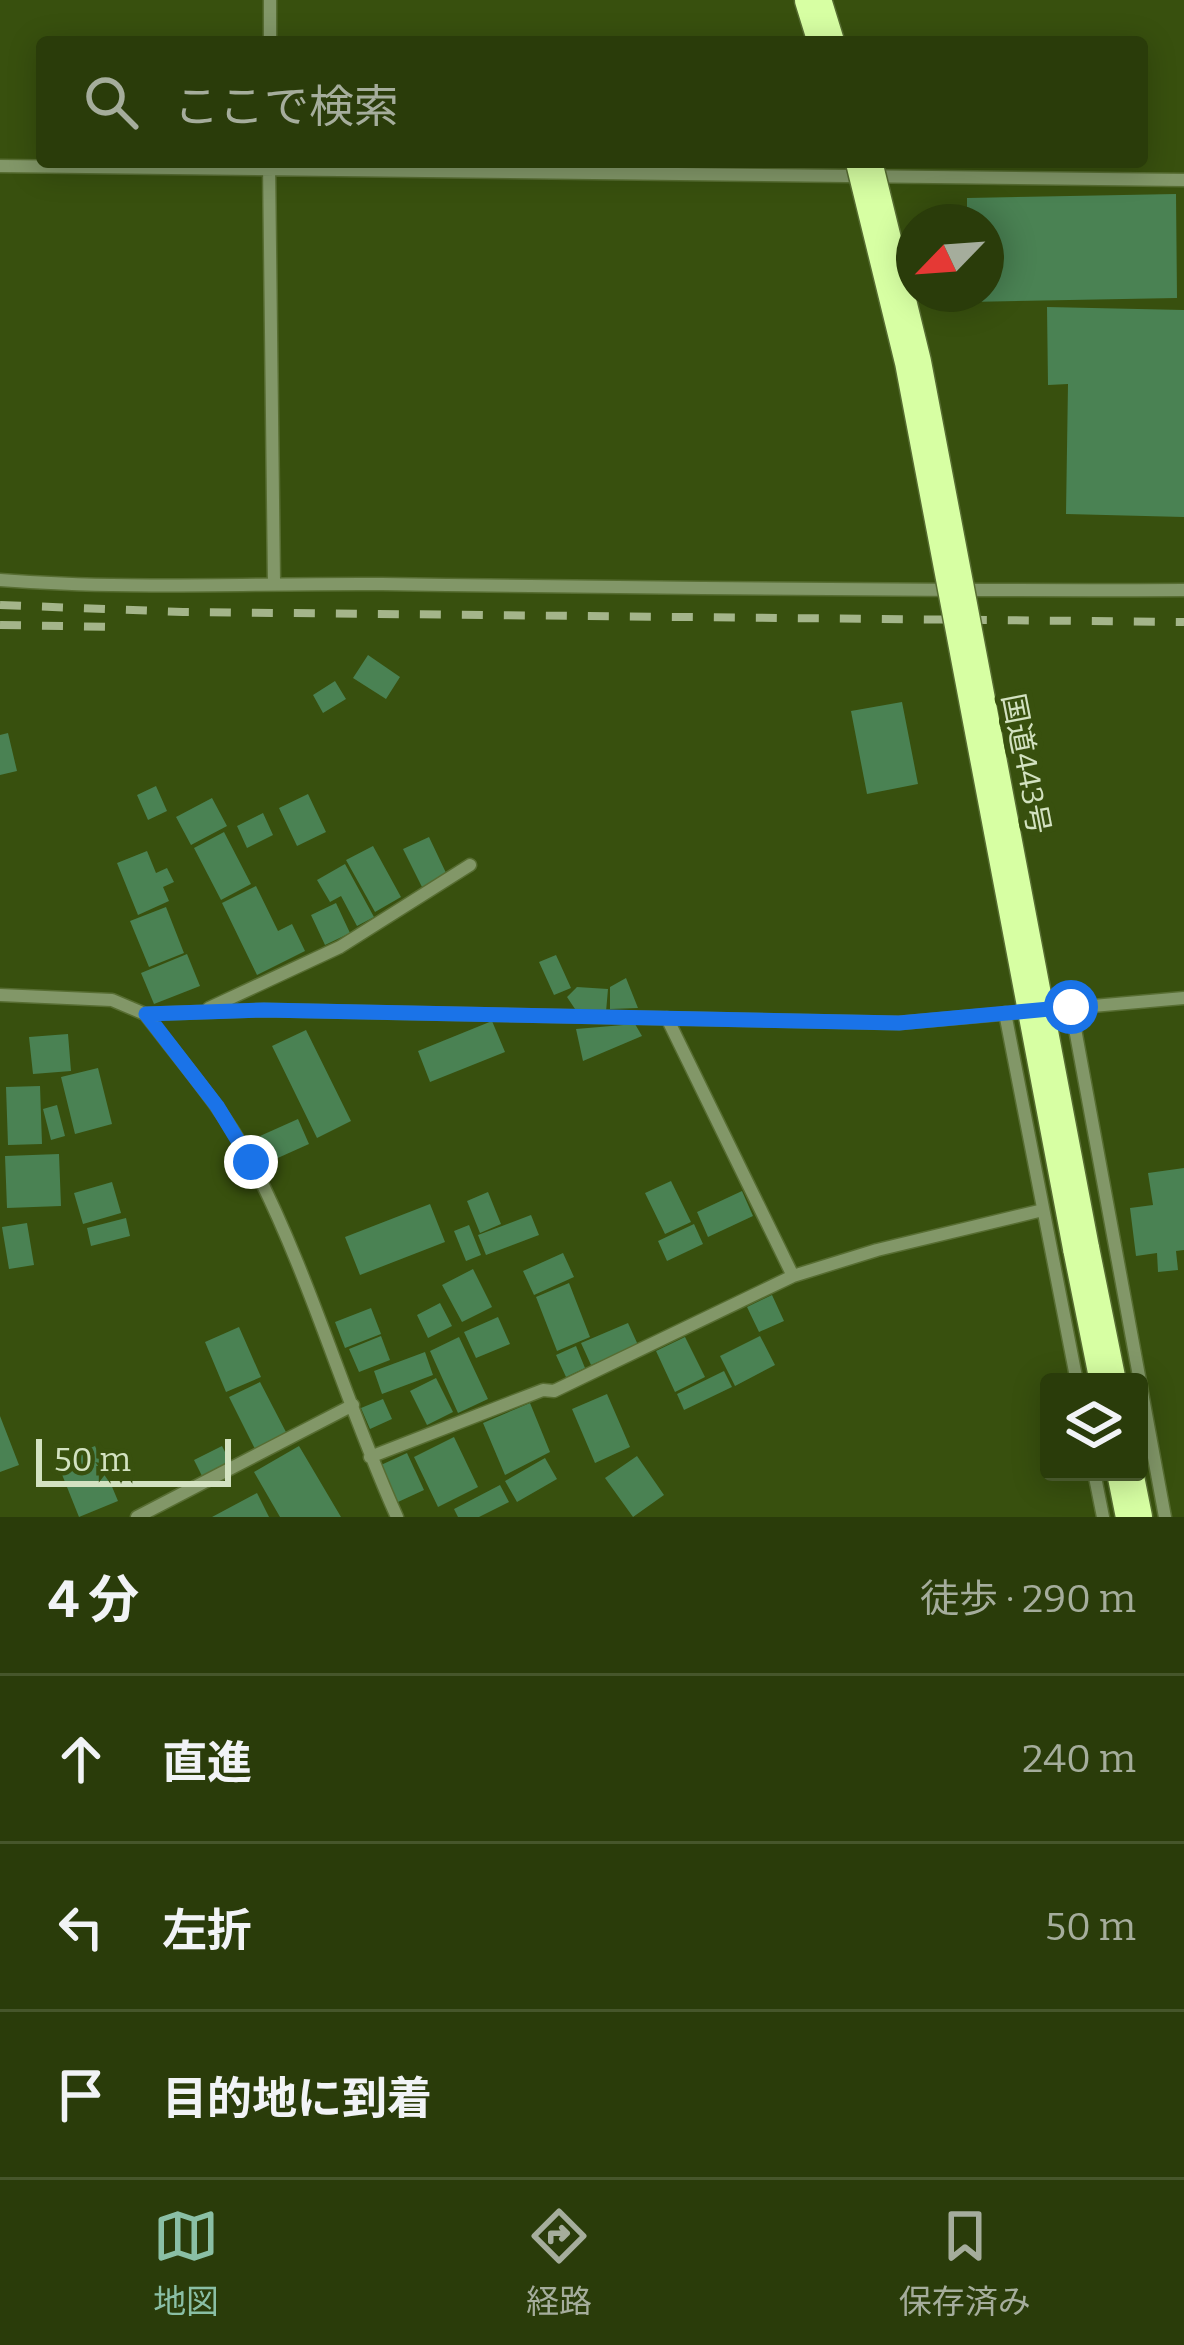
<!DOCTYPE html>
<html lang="ja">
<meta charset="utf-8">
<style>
:root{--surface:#2a3c0a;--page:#364718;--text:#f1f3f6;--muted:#a5ad9c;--line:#46562b;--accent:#8abfa5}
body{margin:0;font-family:Bitter,"Noto Sans JP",serif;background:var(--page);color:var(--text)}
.controls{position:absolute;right:36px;bottom:36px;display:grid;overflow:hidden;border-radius:12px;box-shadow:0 6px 30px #0003}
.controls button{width:108px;height:108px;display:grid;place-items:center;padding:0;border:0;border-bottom:3px solid var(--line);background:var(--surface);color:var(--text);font:60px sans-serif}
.compass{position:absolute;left:896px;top:204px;width:108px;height:108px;border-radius:50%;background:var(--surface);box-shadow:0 6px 30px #0003;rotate:245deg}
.scale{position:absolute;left:36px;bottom:30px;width:195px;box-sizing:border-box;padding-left:12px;border:6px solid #d3e2c1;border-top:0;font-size:33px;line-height:42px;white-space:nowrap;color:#d3e2c1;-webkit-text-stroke:9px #38500e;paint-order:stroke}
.stop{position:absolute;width:36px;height:36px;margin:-27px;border:9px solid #1a73e8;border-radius:50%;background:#fff}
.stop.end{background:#1a73e8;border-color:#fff;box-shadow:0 3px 12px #0008}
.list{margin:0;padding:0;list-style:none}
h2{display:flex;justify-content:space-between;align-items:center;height:156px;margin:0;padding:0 48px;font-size:51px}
h2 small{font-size:39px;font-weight:400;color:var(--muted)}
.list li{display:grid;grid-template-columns:78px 1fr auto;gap:36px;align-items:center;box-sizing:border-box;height:168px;padding:0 48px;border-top:3px solid var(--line)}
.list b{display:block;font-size:45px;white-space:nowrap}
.list em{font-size:39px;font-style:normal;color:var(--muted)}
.icon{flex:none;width:66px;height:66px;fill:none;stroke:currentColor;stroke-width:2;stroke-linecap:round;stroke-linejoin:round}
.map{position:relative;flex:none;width:1184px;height:1517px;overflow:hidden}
.search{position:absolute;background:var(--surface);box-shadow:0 6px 30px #0003;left:36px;right:36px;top:36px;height:132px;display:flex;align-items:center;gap:30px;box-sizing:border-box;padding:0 42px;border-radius:12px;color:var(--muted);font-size:45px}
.sheet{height:660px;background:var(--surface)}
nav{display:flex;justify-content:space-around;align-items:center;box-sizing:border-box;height:168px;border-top:3px solid var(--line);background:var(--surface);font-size:33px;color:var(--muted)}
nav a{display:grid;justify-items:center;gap:6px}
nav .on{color:var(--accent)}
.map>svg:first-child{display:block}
.building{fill:#4a8253}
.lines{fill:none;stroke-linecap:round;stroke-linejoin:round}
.street-casing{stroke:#576d32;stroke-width:15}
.highway-casing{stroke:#576d32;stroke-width:39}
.street{stroke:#829768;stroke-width:12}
.highway{stroke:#d7ffa3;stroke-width:36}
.rail{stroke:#a4b58a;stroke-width:8;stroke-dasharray:21 21;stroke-linecap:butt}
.highway-bridge-casing{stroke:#576d32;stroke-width:39;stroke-linecap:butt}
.highway-bridge{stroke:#d7ffa3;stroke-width:36}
.route{stroke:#1a73e8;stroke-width:15}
.labels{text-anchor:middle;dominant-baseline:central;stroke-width:12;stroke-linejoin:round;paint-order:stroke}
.street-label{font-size:30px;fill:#d3e2c1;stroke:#38500e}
</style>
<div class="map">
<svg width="1184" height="1517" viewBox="0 0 1184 1517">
<rect width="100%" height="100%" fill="#38500e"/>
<path class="building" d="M 1176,194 L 1177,298 L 968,302 L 968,294 L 986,294 L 986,222 L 967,222 L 967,198 Z
M 1047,307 L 1184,310 L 1184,517 L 1066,514 L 1068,384 L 1048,385 Z
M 368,655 L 400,677 L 386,699 L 353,678 Z
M 335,681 L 346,699 L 323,713 L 313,695 Z
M 902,702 L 918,784 L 867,794 L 851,711 Z
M 8,733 L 17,771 L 0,775 L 0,735 Z
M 156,786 L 167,811 L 148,820 L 137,795 Z
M 308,794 L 326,832 L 297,846 L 279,808 Z
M 212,798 L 227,826 L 191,845 L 176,817 Z
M 263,813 L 273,835 L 247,848 L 237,826 Z
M 224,832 L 251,884 L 221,900 L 194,848 Z
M 429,837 L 447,875 L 422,887 L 403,849 Z
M 373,846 L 401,897 L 375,912 L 346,860 Z
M 147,851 L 156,873 L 167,868 L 174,882 L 163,887 L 169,901 L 138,915 L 117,863 Z
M 345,864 L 374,917 L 357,926 L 341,896 L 330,902 L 317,880 Z
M 256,886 L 278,931 L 292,924 L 305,951 L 257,975 L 222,903 Z
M 336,903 L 350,933 L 325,945 L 311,915 Z
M 166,907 L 184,953 L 149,967 L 130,921 Z
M 187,954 L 200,986 L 154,1004 L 141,973 Z
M 556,955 L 571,988 L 554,995 L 539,962 Z
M 626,978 L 638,1008 L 610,1009 L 610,987 Z
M 577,987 L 608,989 L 606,1012 L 575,1009 L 567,997 Z
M 492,1021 L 505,1052 L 430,1082 L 418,1051 Z
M 635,1024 L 642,1036 L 583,1061 L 576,1029 Z
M 306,1030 L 351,1121 L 317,1138 L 272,1046 Z
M 68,1034 L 71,1071 L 33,1074 L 29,1037 Z
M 98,1068 L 112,1124 L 75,1134 L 61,1077 Z
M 40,1086 L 42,1144 L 8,1145 L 6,1087 Z
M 57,1105 L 65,1136 L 51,1140 L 43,1109 Z
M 298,1119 L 309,1144 L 271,1161 L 260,1136 Z
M 59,1154 L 61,1206 L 7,1208 L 5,1156 Z
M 1184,1168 L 1184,1250 L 1176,1251 L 1178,1270 L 1158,1272 L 1157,1253 L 1136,1256 L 1130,1208 L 1153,1205 L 1148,1173 Z
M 671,1181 L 691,1222 L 665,1234 L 645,1193 Z
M 112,1182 L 121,1213 L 83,1224 L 74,1193 Z
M 742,1191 L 753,1216 L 708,1237 L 697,1212 Z
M 488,1192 L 501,1224 L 480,1233 L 467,1201 Z
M 430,1204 L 445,1242 L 360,1275 L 345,1237 Z
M 531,1215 L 539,1235 L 486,1255 L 478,1235 Z
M 126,1218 L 130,1236 L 91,1246 L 87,1228 Z
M 27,1223 L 34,1265 L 9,1269 L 2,1227 Z
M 694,1224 L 703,1244 L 667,1261 L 658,1241 Z
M 469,1225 L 481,1255 L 466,1261 L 454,1231 Z
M 563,1253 L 574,1277 L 534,1295 L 523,1271 Z
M 473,1269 L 492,1307 L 462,1322 L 442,1285 Z
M 569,1283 L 590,1337 L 557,1351 L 536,1297 Z
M 772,1295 L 784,1321 L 759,1332 L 747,1307 Z
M 440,1303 L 452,1326 L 428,1338 L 417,1315 Z
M 371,1308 L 381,1334 L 345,1348 L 335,1322 Z
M 498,1317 L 510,1344 L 476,1358 L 464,1332 Z
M 628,1323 L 638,1345 L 591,1365 L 581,1343 Z
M 239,1327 L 261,1377 L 226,1392 L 205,1342 Z
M 381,1336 L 390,1360 L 359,1372 L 349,1349 Z
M 760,1336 L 775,1365 L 735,1386 L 720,1356 Z
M 459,1337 L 488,1399 L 458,1413 L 430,1351 Z
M 685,1337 L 705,1377 L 675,1392 L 656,1351 Z
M 576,1346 L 585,1368 L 566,1377 L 556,1355 Z
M 425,1352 L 433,1375 L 382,1394 L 374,1371 Z
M 724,1371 L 732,1387 L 684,1410 L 677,1394 Z
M 436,1378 L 453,1412 L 427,1425 L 410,1391 Z
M 260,1382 L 287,1434 L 255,1449 L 229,1397 Z
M 607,1394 L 630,1447 L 595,1463 L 572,1409 Z
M 383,1399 L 392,1419 L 370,1429 L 361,1408 Z
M 530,1403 L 550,1452 L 505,1475 L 483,1423 Z
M 0,1416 L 19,1465 L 0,1472 Z
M 454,1437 L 478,1487 L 438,1507 L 414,1457 Z
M 95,1446 L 118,1501 L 79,1517 L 57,1462 Z
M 222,1446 L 232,1466 L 204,1480 L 194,1460 Z
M 299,1446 L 341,1517 L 280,1517 L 254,1472 Z
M 407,1453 L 424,1490 L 398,1502 L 381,1465 Z
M 637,1456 L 664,1495 L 633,1517 L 605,1478 Z
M 545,1458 L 557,1479 L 517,1502 L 505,1481 Z
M 500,1485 L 509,1502 L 479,1517 L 458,1517 L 454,1509 Z
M 257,1493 L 269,1517 L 212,1517 Z"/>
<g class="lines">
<g class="street-casing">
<path id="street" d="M 270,42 L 270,0
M 269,164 L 274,583
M 0,166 L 1184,180
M 0,580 C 127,590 255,583 382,584 C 650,588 917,591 1184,590
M 0,995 L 112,1000 L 145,1014 L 264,1010 L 899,1023 L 1184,998
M 1071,1007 L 1165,1517
M 209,1008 L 340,947 L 470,865
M 1005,1013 L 1077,1382
M 145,1014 C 183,1063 224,1110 253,1165 C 311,1278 345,1402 397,1517
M 667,1018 L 793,1276
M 370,1457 L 543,1390 L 554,1391 L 793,1276 L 877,1250 L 1043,1210
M 1094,1472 L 1103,1517
M 137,1517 L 353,1405"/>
</g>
<g class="highway-casing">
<path id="highway" d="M 813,0 L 826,42
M 1081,1248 L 1108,1382
M 1125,1472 L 1134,1517"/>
</g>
<use href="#street" class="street"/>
<use href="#highway" class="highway"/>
<path class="rail" d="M 0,605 L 183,612 L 1184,622
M 0,625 L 122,627"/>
<g class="highway-bridge-casing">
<path id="highway-bridge" d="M 864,162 L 913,362 L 1081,1248"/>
</g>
<use href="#highway-bridge" class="highway-bridge"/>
</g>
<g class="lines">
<path class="route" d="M 251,1162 L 217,1106 L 146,1014 L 264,1010 L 899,1023 L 1071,1007"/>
</g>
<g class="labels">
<g class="street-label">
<text transform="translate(1026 764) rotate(79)">国道443号</text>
</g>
</g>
</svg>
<div class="controls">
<button><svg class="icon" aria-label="layers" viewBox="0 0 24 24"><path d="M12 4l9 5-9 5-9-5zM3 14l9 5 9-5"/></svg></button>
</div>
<svg class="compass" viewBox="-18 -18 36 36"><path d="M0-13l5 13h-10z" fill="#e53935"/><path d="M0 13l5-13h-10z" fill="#a5ad9c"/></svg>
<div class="scale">50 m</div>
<div class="stop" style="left:1071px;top:1007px"></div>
<div class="stop end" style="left:251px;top:1162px"></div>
<div class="search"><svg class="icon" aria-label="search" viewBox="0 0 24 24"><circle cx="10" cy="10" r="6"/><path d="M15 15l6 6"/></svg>ここで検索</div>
</div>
<section class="sheet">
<h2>4 分<small>徒歩 · 290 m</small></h2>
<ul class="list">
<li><svg class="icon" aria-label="ahead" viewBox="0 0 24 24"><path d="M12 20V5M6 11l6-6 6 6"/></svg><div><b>直進</b></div><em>240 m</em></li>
<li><svg class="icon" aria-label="left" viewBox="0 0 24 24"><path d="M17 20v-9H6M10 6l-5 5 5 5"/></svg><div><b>左折</b></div><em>50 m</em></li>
<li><svg class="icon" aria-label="arrive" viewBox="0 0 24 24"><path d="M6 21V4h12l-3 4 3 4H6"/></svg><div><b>目的地に到着</b></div></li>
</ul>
</section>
<nav>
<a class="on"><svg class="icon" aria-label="map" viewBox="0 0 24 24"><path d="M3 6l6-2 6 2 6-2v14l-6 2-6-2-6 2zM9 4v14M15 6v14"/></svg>地図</a>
<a><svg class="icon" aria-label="directions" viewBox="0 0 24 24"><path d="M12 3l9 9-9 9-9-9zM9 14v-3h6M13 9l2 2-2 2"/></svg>経路</a>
<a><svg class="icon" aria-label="saved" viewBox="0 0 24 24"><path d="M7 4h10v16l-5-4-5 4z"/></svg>保存済み</a>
</nav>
